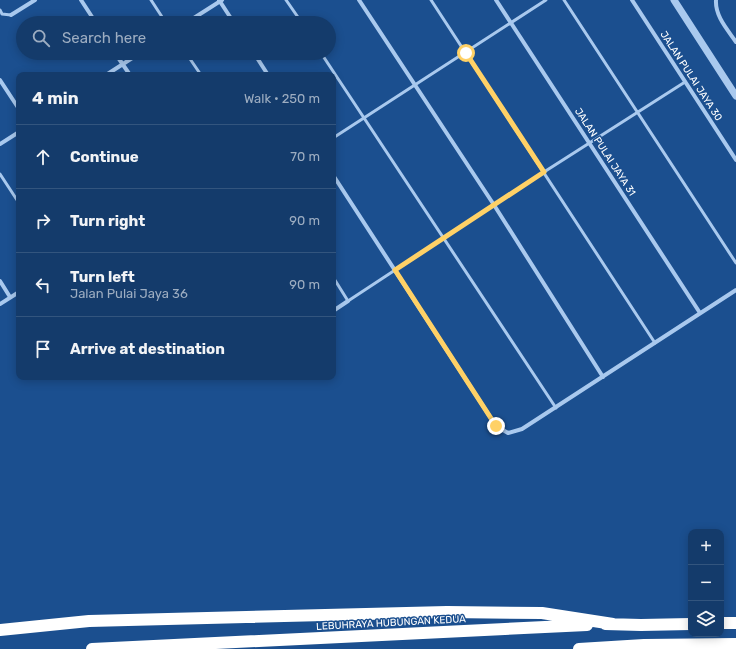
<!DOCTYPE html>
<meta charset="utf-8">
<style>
:root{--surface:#143b6b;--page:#1d4271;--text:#f1f3f6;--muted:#9dadc1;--line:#33557e}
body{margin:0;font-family:Rubik,sans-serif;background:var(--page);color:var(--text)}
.controls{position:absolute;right:12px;bottom:12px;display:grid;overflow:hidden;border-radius:8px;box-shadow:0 2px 10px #0003}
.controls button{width:36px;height:36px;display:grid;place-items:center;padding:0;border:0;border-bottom:1px solid var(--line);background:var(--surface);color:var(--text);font:20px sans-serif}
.stop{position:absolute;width:12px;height:12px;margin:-9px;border:3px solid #ffd166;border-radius:50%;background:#fff}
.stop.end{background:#ffd166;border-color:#fff;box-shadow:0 1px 4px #0008}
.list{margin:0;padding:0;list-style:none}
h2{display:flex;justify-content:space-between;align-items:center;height:52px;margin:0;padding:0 16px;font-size:17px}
h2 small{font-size:13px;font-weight:400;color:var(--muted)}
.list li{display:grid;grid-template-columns:26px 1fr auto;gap:12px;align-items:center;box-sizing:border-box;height:64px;padding:0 16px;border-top:1px solid var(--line)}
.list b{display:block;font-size:15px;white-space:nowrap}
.list p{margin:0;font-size:13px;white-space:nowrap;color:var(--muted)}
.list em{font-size:13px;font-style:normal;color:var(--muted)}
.icon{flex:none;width:22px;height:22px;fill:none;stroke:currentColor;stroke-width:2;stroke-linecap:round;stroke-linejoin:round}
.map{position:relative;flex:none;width:736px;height:649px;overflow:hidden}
.search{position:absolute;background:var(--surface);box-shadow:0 2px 10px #0003;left:16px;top:16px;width:320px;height:44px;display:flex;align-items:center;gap:10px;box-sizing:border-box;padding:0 14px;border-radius:22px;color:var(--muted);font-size:15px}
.panel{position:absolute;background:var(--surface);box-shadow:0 2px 10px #0003;left:16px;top:72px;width:320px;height:308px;border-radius:8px}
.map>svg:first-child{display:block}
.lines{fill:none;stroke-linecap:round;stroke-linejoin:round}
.service{stroke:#a9c9ee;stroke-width:3}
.minor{stroke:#a9c9ee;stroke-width:4}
.tertiary{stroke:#a9c9ee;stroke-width:7}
.motorway{stroke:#fff;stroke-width:12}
.route{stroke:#ffd166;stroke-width:5}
.labels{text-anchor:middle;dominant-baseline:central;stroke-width:3;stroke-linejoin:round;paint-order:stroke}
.street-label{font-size:10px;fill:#fff;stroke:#1b4f8f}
</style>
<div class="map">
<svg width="736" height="649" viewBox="0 0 736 649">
<rect width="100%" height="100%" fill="#1b4f8f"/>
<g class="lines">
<path class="service" d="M 151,0 L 166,23
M 286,0 L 302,23
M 431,0 L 655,343
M 564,0 L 736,263
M 0,10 L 2,14 L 11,15
M 186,53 L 201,75
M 321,53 L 556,408
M 333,138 L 546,0
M 0,174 L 19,203
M 333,277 L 348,301 L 544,172 L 685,82"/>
<path class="minor" d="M 81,0 L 96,23
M 219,0 L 234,23
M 359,0 L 494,205 L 603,377
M 496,0 L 700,313
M 632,0 L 736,160
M 716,0 C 715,16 727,29 736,42
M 11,15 L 35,0
M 186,23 L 222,0
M 115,53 L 130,75
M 254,53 L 268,75
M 106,75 L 140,53
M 0,80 L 19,109
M 0,144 L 19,132
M 333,175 L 496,426 L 508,433 L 522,429 L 736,290
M 0,281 L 10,297
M 0,304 L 19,292
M 333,311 L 348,301"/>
<path class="tertiary" d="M 674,0 L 736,96"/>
<path class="motorway" d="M 721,623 L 736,623
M 605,624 L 641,625 L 691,624
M 0,630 L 89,621 L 447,612 L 542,613 L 613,624
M 92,649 L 587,625
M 579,649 L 644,645 L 736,644"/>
</g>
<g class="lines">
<path class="route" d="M 466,53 L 544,172 L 395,270 L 496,426"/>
</g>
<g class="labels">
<g class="street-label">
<text transform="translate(691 76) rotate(57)">JALAN PULAI JAYA 30</text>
<text transform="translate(605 152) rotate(57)">JALAN PULAI JAYA 31</text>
<text transform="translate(391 623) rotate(-3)">LEBUHRAYA HUBUNGAN KEDUA</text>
</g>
</g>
</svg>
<div class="controls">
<button>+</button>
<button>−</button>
<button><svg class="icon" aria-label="layers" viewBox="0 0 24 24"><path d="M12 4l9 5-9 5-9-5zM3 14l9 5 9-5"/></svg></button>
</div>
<div class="stop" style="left:466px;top:53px"></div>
<div class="stop end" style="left:496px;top:426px"></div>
<div class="search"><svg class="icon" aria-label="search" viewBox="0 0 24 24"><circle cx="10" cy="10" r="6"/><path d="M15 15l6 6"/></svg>Search here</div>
<section class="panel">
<h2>4 min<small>Walk · 250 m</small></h2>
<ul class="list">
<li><svg class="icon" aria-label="ahead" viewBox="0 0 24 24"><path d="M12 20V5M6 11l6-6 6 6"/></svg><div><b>Continue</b></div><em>70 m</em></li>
<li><svg class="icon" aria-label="right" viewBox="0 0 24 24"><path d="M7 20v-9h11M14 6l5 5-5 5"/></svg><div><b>Turn right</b></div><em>90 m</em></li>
<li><svg class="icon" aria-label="left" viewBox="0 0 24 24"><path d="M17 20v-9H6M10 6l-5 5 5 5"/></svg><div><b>Turn left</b><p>Jalan Pulai Jaya 36</p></div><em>90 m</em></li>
<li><svg class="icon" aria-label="arrive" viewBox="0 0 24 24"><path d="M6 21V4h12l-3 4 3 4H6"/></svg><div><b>Arrive at destination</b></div></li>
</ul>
</section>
</div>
